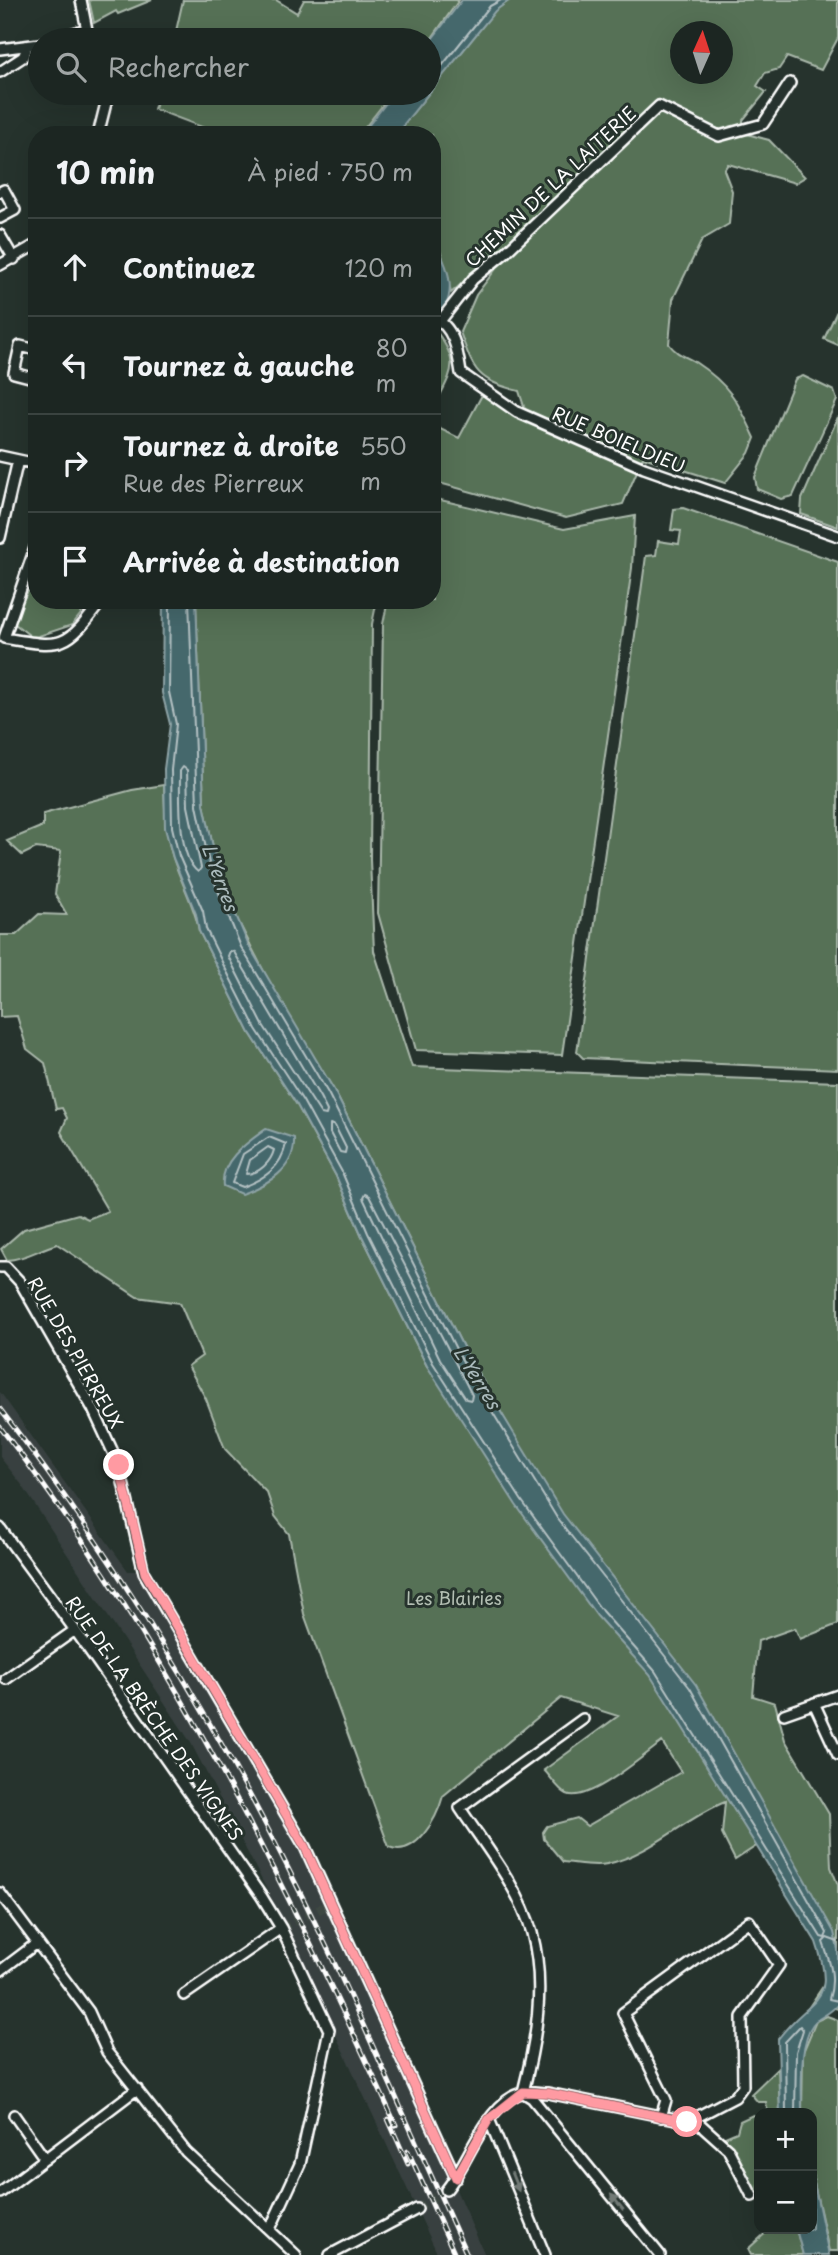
<!DOCTYPE html>
<html lang="fr">
<meta charset="utf-8">
<style>
:root{--surface:#1c2622;--page:#252e2a;--text:#f1f3f6;--muted:#a0a5a5;--line:#3a4340}
body{margin:0;font-family:"Playpen Sans",sans-serif;background:var(--page);color:var(--text)}
.controls{position:absolute;right:21px;bottom:21px;display:grid;overflow:hidden;border-radius:14px;box-shadow:0 7px 28px #0002}
.controls button{width:63px;height:63px;display:grid;place-items:center;padding:0;border:0;border-bottom:2px solid var(--line);background:var(--surface);color:var(--text);font:35px sans-serif}
.compass{position:absolute;left:670px;top:21px;width:63px;height:63px;border-radius:50%;background:var(--surface);box-shadow:0 7px 28px #0002;rotate:3deg}
.stop{position:absolute;width:21px;height:21px;margin:-16px;border:5px solid #ff9aa2;border-radius:50%;background:#fff}
.stop.end{background:#ff9aa2;border-color:#fff;box-shadow:0 2px 7px #0008}
.list{margin:0;padding:0;list-style:none}
h2{display:flex;justify-content:space-between;align-items:center;height:91px;margin:0;padding:0 28px;font-size:30px}
h2 small{font-size:23px;font-weight:400;color:var(--muted)}
.list li{display:grid;grid-template-columns:46px 1fr auto;gap:21px;align-items:center;box-sizing:border-box;height:98px;padding:0 28px;border-top:2px solid var(--line)}
.list b{display:block;font-size:26px;white-space:nowrap}
.list p{margin:0;font-size:23px;white-space:nowrap;color:var(--muted)}
.list em{font-size:23px;font-style:normal;color:var(--muted)}
.icon{flex:none;width:38px;height:38px;fill:none;stroke:currentColor;stroke-width:2;stroke-linecap:round;stroke-linejoin:round}
.map{position:relative;flex:none;width:838px;height:2255px;overflow:hidden}
.search{position:absolute;background:var(--surface);box-shadow:0 7px 28px #0002;left:28px;top:28px;width:413px;height:77px;display:flex;align-items:center;gap:18px;box-sizing:border-box;padding:0 24px;border-radius:38px;color:var(--muted);font-size:26px}
.panel{position:absolute;background:var(--surface);box-shadow:0 7px 28px #0002;left:28px;top:126px;width:413px;height:483px;border-radius:28px}
.map>svg:first-child{display:block}
.built{fill:#394141}
.green{fill:#567157;stroke:#aab8ab;stroke-width:2;fill-rule:evenodd}
.water{fill:#45676c;stroke:#8fa4a7;stroke-width:2}
.lines{fill:none;stroke-linecap:round;stroke-linejoin:round}
.shore{stroke:#b5c2c4;stroke-width:2}
.street-tunnel{stroke:#3c4742;stroke-width:9;stroke-dasharray:9 4.5;stroke-linecap:butt}
.street-casing{stroke:#fff;stroke-width:14}
.street{stroke:#26332d;stroke-width:9}
.rail-casing{stroke:#fff;stroke-width:5}
.rail{stroke:#26332d;stroke-width:2.5;stroke-dasharray:8;stroke-linecap:butt}
.oneway{fill:#727a76}
.route{stroke:#ff9aa2;stroke-width:9}
.labels{text-anchor:middle;dominant-baseline:central;stroke-width:6;stroke-linejoin:round;paint-order:stroke}
.street-label{font-size:18px;fill:#fff;stroke:#26332d}
.park-label{font-size:18px;fill:#b3bfb3;stroke:#26332d}
.water-label{font-size:19px;font-style:italic;fill:#abbbbd;stroke:#26332d}
</style>
<div class="map">
<svg width="838" height="2255" viewBox="0 0 838 2255">
<rect width="100%" height="100%" fill="#26332d"/>
<filter id="ink" filterUnits="userSpaceOnUse"><feTurbulence type="fractalNoise" baseFrequency=".0143" numOctaves="2"/><feDisplacementMap in="SourceGraphic" scale="14" xChannelSelector="R" yChannelSelector="G"/><feConvolveMatrix kernelMatrix="1 2 1 2 8 2 1 2 1" color-interpolation-filters="sRGB"/></filter>
<g filter="url(#ink)">
<path class="built" d="M 0,1392 L 128,1571 L 137,1571 L 290,1834 L 351,1954 L 485,2255 L 438,2255 L 279,1913 L 191,1743 L 22,1485 L 0,1457 Z"/>
<path class="green" d="M 89,0 L 152,0 L 118,14 L 116,11 L 94,23 Z
M 183,0 L 276,0 L 297,13 L 304,0 L 459,0 L 429,42 L 174,40 Z
M 510,0 L 838,0 L 838,38 L 821,70 L 787,57 L 779,69 L 765,73 L 757,86 L 766,92 L 743,120 L 743,133 L 769,140 L 805,177 L 795,183 L 728,164 L 724,170 L 732,191 L 729,224 L 702,240 L 673,299 L 669,344 C 677,355 685,356 695,362 C 730,385 739,403 755,438 L 749,453 L 725,483 L 643,457 L 623,504 L 566,518 L 432,481 L 432,425 L 459,438 L 482,395 L 529,422 L 519,391 C 477,380 474,372 460,332 L 476,295 L 530,224 L 451,293 L 442,255 L 432,238 L 432,135 L 402,135 L 404,124 L 495,10 ZM 680,32 L 722,32 L 722,74 L 680,74 Z
M 159,93 L 392,93 L 359,135 L 223,135 L 154,109 Z
M 838,309 L 838,345 L 824,339 Z
M 432,326 C 464,365 451,371 432,412 Z
M 803,376 L 834,391 L 837,400 L 793,496 L 781,499 L 757,489 L 755,477 L 795,379 Z
M 838,417 L 838,527 L 801,514 L 802,499 Z
M 432,498 L 564,529 L 635,516 L 632,568 L 562,1055 L 416,1050 L 378,913 L 383,624 L 388,600 L 432,600 Z
M 683,508 L 838,562 L 838,1069 L 583,1058 L 577,1052 L 646,556 L 656,555 L 658,541 L 679,544 L 681,531 L 671,530 L 674,509 Z
M 28,591 L 37,591 L 37,600 L 92,600 L 72,625 L 33,638 L 11,621 Z
M 196,600 L 377,600 L 372,624 L 370,860 L 374,951 L 412,1067 L 838,1082 L 838,1624 L 800,1639 L 795,1628 L 758,1641 L 753,1696 L 775,1703 L 785,1740 L 829,1814 L 831,1867 L 838,1885 L 838,2009 L 822,2004 L 809,2007 L 834,1970 L 758,1845 L 735,1860 L 722,1834 L 725,1802 C 683,1819 652,1854 607,1864 C 594,1867 576,1863 563,1862 L 544,1839 L 543,1832 L 547,1826 L 577,1818 L 587,1826 L 681,1772 L 662,1742 C 644,1755 588,1804 567,1794 C 558,1790 551,1777 544,1770 L 618,1716 L 561,1698 L 443,1796 C 437,1818 416,1858 389,1847 L 304,1614 L 289,1534 L 275,1516 L 267,1493 L 225,1449 L 206,1399 L 188,1366 L 202,1356 L 180,1303 L 137,1297 L 57,1244 C 39,1249 26,1259 7,1260 L 1,1249 L 24,1229 L 78,1214 L 88,1219 L 108,1211 L 61,1132 L 67,1118 L 62,1108 L 56,1109 L 45,1063 L 27,1049 L 17,1016 L 0,1017 L 0,935 L 16,935 L 39,914 L 67,915 L 55,894 L 61,851 L 36,848 L 22,855 L 7,841 L 43,826 L 43,814 L 132,790 L 164,785 C 165,811 165,833 173,858 C 181,883 195,906 199,931 L 250,1033 L 297,1105 L 336,1176 L 362,1236 L 427,1366 L 510,1428 L 464,1349 L 334,1090 L 279,1001 L 228,901 L 218,871 L 204,804 Z
M 827,2016 L 838,2020 L 838,2251 L 829,2251 L 812,2174 L 812,2113 L 802,2113 L 803,2052 L 816,2021 Z
M 778,2068 L 780,2113 L 768,2113 L 766,2102 L 758,2102 L 751,2094 Z
M 753,2115 L 759,2120 L 759,2197 L 725,2137 L 737,2132 L 740,2121 Z
M 770,2229 L 796,2229 L 803,2255 L 751,2255 L 748,2249 Z"/>
<path class="water" d="M 462,0 L 510,0 L 495,11 L 404,124 L 402,135 L 361,135 L 394,93 L 429,93 L 429,43 Z
M 432,238 C 451,269 460,297 432,326 Z
M 163,600 L 196,600 L 204,804 L 218,871 L 248,944 L 334,1090 L 464,1349 L 496,1404 L 563,1514 L 696,1685 L 834,1932 L 838,1950 L 838,2004 C 831,2013 824,2015 816,2021 C 798,2037 802,2091 802,2113 L 780,2113 L 778,2039 C 811,1995 838,2006 816,1942 L 650,1675 L 597,1616 L 516,1505 L 427,1366 L 362,1236 L 336,1176 L 297,1105 L 250,1033 L 199,931 L 196,914 L 173,858 L 165,828 L 164,769 L 170,724 L 162,693 Z
M 266,1129 L 294,1138 C 296,1170 266,1185 241,1194 L 223,1186 C 220,1160 248,1142 266,1129 Z
M 812,2174 L 829,2255 L 803,2255 L 796,2229 L 812,2229 Z"/>
<g class="lines">
<path class="shore" d="M 429,82 L 490,6 L 501,0
M 170,600 L 169,692 L 176,724 L 171,770 L 172,827 L 179,856 L 203,911 L 206,929 L 223,964 L 256,1029 L 303,1101 L 342,1172 L 368,1233 L 433,1363 L 522,1501 L 602,1611 L 655,1671 L 821,1937 L 825,1938 L 827,1933 L 690,1688 L 557,1518 L 490,1408 L 458,1353 L 328,1093 L 241,947 L 211,873 L 197,805 L 189,600
M 183,767 L 187,770 L 188,806 L 201,868 L 198,872 C 177,857 180,795 180,771 Z
M 230,951 L 234,952 L 320,1097 L 327,1111 L 326,1115 L 321,1114 L 263,1025 L 228,956 Z
M 330,1124 L 335,1126 L 346,1148 L 345,1153 L 340,1152 L 330,1133 Z
M 269,1137 L 286,1144 C 281,1168 264,1179 242,1187 L 232,1183 L 243,1154 Z
M 268,1147 L 274,1150 C 271,1162 259,1174 246,1174 L 250,1160 Z
M 365,1194 L 369,1196 L 472,1395 L 471,1400 L 466,1399 L 440,1359 L 363,1198 Z
M 838,1942 L 827,1938 L 823,1942 C 830,1963 836,1977 829,1999 L 838,2001
M 786,2113 L 785,2042 L 800,2026 L 803,2030 L 796,2052 L 795,2113"/>
<path class="street-tunnel" d="M 281,1928 L 332,1903
M 417,2209 L 446,2190"/>
<g class="street-casing">
<path id="street" d="M 81,0 L 89,40
M 54,40 L 85,29
M 0,49 L 40,44
M 0,72 L 23,57 L 28,46
M 98,135 L 108,95
M 0,192 L 4,190 L 15,210 L 0,218
M 0,235 L 14,259
M 0,265 L 37,244
M 432,318 C 454,324 458,353 461,373 L 517,412 L 644,468 L 838,536
M 441,320 L 473,279 L 506,252 L 659,106 L 719,136 L 763,124 L 790,83
M 37,350 L 20,346 L 14,373 L 37,379
M 0,456 L 37,464
M 0,538 L 18,460
M 4,638 C 63,648 66,649 102,600
M 4,638 L 37,542
M 0,1267 L 6,1267 L 20,1282 L 93,1409 L 119,1465 L 144,1573 L 305,1847 L 456,2178
M 0,1528 L 75,1630 L 262,1897 L 281,1928 L 329,2030 L 300,2164 L 270,2229
M 6,1679 L 75,1630
M 814,1703 L 838,1755
M 784,1714 L 838,1695
M 0,1893 L 89,2012 L 107,2052 L 186,2152 L 296,2255
M 0,1971 L 37,1943
M 184,1995 L 281,1928
M 523,2092 C 536,2041 546,1986 532,1933 C 520,1889 485,1846 460,1808 L 583,1719
M 524,2093 L 532,2098 L 660,2255
M 14,2115 L 45,2159
M 661,2117 L 666,2100 L 623,2013 L 749,1921 L 779,1965 L 742,2017 L 743,2086 L 735,2097 L 687,2122
M 489,2119 L 545,2255
M 446,2190 C 468,2165 488,2097 526,2092 C 533,2091 541,2093 548,2093 L 700,2124 L 728,2149 L 752,2196
M 0,2193 L 137,2089
M 330,2255 L 417,2209"/>
</g>
<use href="#street" class="street"/>
<g class="rail-casing">
<path id="rail" d="M 0,1409 C 79,1511 150,1619 214,1731 C 311,1898 387,2079 467,2255
M 0,1427 C 167,1642 283,1880 396,2125
M 388,2119 L 408,2164
M 408,2151 L 455,2255"/>
</g>
<use href="#rail" class="rail"/>
</g>
<defs><path id="oneway-solid" d="M-6-.8H1V-3.2L6.5 0L1 3.2V.8H-6Z" transform="scale(1.75)"/></defs>
<g class="oneway">
<use href="#oneway-solid" transform="translate(515 2182) rotate(68)"/>
<use href="#oneway-solid" transform="translate(617 2202) rotate(-129)"/>
</g>
</g>
<g class="lines" filter="url(#ink)">
<path class="route" d="M 119,1465 L 145,1573 L 305,1847 L 456,2178 L 489,2119 L 523,2092 L 548,2093 L 687,2122"/>
</g>
<g class="labels">
<g class="street-label">
<text transform="translate(550 186) rotate(-43)">CHEMIN DE LA LAITERIE</text>
<text transform="translate(619 439) rotate(23)">RUE BOIELDIEU</text>
<text transform="translate(76 1352) rotate(60)">RUE DES PIERREUX</text>
<text transform="translate(155 1718) rotate(55)">RUE DE LA BRÈCHE DES VIGNES</text>
</g>
<g class="park-label">
<text x="454" y="1597">Les Blairies</text>
</g>
<g class="water-label">
<text transform="translate(221 877) rotate(70)">L'Yerres</text>
<text transform="translate(478 1377) rotate(58)">L'Yerres</text>
</g>
</g>
</svg>
<div class="controls">
<button>+</button>
<button>−</button>
</div>
<svg class="compass" viewBox="-18 -18 36 36"><path d="M0-13l5 13h-10z" fill="#e53935"/><path d="M0 13l5-13h-10z" fill="#a0a5a5"/></svg>
<div class="stop" style="left:687px;top:2122px"></div>
<div class="stop end" style="left:119px;top:1465px"></div>
<div class="search"><svg class="icon" aria-label="search" viewBox="0 0 24 24"><circle cx="10" cy="10" r="6"/><path d="M15 15l6 6"/></svg>Rechercher</div>
<section class="panel">
<h2>10 min<small>À pied · 750 m</small></h2>
<ul class="list">
<li><svg class="icon" aria-label="ahead" viewBox="0 0 24 24"><path d="M12 20V5M6 11l6-6 6 6"/></svg><div><b>Continuez</b></div><em>120 m</em></li>
<li><svg class="icon" aria-label="left" viewBox="0 0 24 24"><path d="M17 20v-9H6M10 6l-5 5 5 5"/></svg><div><b>Tournez à gauche</b></div><em>80 m</em></li>
<li><svg class="icon" aria-label="right" viewBox="0 0 24 24"><path d="M7 20v-9h11M14 6l5 5-5 5"/></svg><div><b>Tournez à droite</b><p>Rue des Pierreux</p></div><em>550 m</em></li>
<li><svg class="icon" aria-label="arrive" viewBox="0 0 24 24"><path d="M6 21V4h12l-3 4 3 4H6"/></svg><div><b>Arrivée à destination</b></div></li>
</ul>
</section>
</div>
